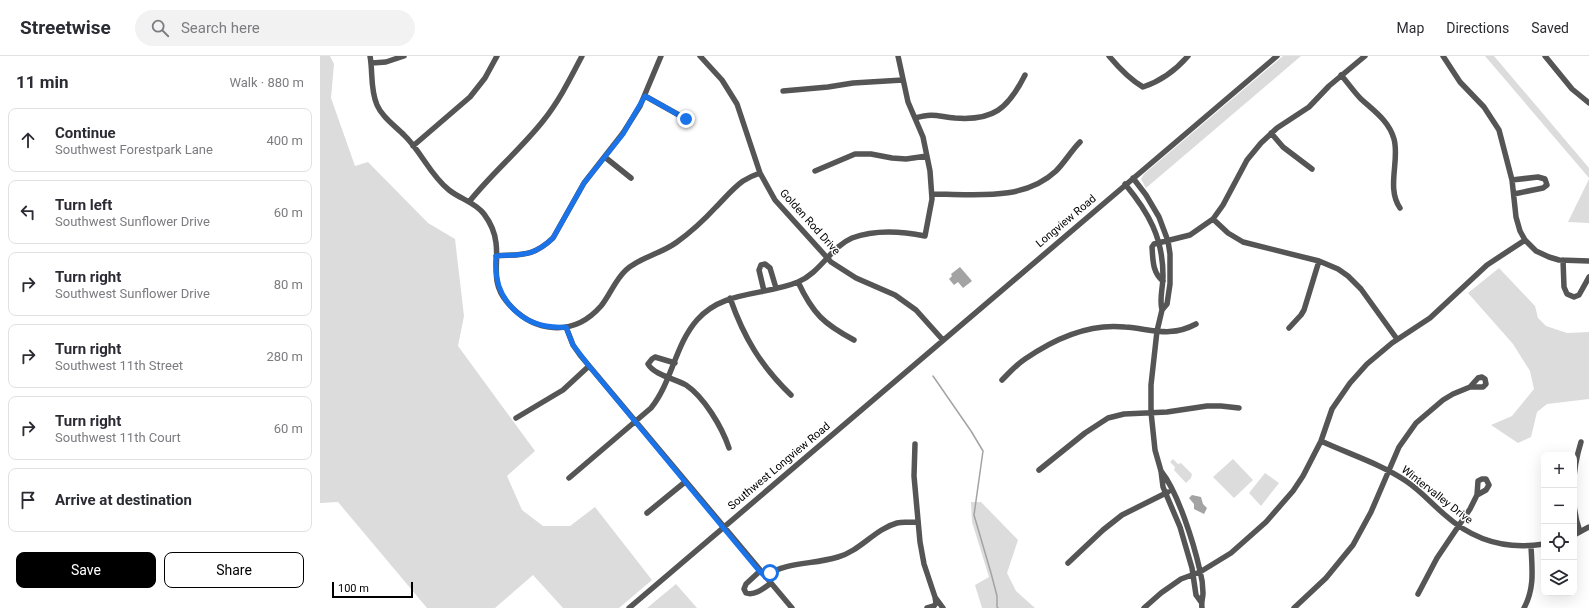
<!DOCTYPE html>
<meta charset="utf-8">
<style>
:root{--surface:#fff;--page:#f2f2f3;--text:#2b2b33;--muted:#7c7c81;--line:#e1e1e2;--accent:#000}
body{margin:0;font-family:Roboto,sans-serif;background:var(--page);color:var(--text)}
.controls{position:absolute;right:12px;bottom:12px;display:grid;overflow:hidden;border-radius:8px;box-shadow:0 4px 16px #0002}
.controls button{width:36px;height:36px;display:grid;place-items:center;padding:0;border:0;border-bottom:1px solid var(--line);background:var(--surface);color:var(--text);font:20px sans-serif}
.scale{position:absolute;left:12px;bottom:10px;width:81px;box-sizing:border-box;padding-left:4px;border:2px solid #000;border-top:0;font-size:11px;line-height:14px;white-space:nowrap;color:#000;-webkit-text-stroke:3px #fff;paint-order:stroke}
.stop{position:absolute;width:12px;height:12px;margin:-9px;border:3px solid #1a73e8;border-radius:50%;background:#fff}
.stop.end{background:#1a73e8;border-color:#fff;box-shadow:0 1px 4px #0008}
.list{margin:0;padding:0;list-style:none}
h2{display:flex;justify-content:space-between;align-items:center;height:52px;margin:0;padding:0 16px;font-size:17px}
h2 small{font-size:13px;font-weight:400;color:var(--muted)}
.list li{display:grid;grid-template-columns:26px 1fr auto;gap:12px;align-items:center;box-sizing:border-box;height:64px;margin:0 8px 8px;padding:0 8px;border:1px solid var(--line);border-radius:8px}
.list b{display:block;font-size:15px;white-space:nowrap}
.list p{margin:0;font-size:13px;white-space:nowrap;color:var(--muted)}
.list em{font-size:13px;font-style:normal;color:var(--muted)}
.actions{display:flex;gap:8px;padding:12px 16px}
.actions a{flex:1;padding:9px 0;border:1px solid var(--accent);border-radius:8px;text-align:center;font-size:14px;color:var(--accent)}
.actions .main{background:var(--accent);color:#fff}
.icon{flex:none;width:22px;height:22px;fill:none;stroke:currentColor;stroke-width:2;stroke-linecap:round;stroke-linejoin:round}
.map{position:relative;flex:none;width:1269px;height:552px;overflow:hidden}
header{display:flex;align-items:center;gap:24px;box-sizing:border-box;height:56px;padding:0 20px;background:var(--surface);border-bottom:1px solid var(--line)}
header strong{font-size:19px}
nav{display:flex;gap:22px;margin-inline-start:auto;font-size:14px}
.search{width:280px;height:36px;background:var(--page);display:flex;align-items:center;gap:10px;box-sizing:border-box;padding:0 14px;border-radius:22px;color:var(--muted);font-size:15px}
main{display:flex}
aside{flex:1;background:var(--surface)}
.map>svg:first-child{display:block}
.green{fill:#dcdcdc}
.water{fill:#a3a3a3}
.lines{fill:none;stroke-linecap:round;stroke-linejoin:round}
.stream{stroke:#a3a3a3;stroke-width:1.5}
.minor{stroke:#555;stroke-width:5.5}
.route{stroke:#1a73e8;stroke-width:5}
.labels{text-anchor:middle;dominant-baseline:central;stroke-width:3;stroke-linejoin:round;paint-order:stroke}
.street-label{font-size:11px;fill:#000;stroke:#fff}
</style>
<header>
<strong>Streetwise</strong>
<div class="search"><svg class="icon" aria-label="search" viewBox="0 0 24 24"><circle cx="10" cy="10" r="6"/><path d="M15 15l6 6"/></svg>Search here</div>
<nav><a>Map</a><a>Directions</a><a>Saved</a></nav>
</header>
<main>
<aside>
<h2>11 min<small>Walk · 880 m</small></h2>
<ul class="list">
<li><svg class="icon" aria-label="ahead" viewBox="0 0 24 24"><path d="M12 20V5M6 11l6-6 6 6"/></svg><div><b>Continue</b><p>Southwest Forestpark Lane</p></div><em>400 m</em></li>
<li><svg class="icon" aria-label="left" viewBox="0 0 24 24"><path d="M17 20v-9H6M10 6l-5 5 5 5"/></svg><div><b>Turn left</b><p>Southwest Sunflower Drive</p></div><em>60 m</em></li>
<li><svg class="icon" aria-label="right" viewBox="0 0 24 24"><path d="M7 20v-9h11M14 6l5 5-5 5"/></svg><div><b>Turn right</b><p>Southwest Sunflower Drive</p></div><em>80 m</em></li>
<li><svg class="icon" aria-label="right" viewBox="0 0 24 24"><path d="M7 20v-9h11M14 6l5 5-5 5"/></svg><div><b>Turn right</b><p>Southwest 11th Street</p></div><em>280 m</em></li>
<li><svg class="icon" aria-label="right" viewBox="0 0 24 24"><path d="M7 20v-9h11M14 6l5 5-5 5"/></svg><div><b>Turn right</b><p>Southwest 11th Court</p></div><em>60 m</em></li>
<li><svg class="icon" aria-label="arrive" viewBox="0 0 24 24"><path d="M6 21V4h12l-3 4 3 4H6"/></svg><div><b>Arrive at destination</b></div></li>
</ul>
<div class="actions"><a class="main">Save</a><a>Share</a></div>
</aside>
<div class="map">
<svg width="1269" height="552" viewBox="0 0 1269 552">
<rect width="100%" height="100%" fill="#fff"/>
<path class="green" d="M 0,0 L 10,0 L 14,8 L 11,42 L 35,110 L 48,106 L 108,167 L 135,183 L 144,260 L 138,290 L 215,395 L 187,420 L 202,454 L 223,470 L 250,470 L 275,451 L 332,524 L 299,552 L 243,552 L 213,519 L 175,552 L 107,552 L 18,446 L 0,447 Z
M 963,0 L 981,0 L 826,132 L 821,123 L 824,118 Z
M 1165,0 L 1174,0 L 1269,112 L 1269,122 Z
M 1269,123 L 1269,167 L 1248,166 Z
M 1179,212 L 1215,250 L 1218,262 L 1226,270 L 1247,277 L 1269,276 L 1269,343 L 1227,348 L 1217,356 L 1211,381 L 1198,387 L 1171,369 L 1192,360 L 1214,333 L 1210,315 L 1193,288 L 1148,237 Z
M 853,403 L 858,408 L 861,407 L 872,418 L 871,422 L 866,427 L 854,414 L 855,411 L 850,406 Z
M 913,403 L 933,424 L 914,442 L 893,421 Z
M 945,417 L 959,427 L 941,450 L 929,437 Z
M 651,446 L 661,446 L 698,484 L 687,517 L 696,535 L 715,552 L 662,552 L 655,529 L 669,521 L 652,466 Z
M 356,528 L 377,552 L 327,552 Z"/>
<path class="water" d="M 640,211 L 652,225 L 643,232 L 638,226 L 634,229 L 629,223 L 632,220 L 631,218 Z
M 872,439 L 881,441 L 883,448 L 887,452 L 884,458 L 874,453 L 874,448 L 869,442 Z"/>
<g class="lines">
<path class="stream" d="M 613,320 L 651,375 L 663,395 L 654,459 L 671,517 L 677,540 L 677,551 L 678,552"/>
<path class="minor" d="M 50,0 C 53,16 50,33 57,49 C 62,61 75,70 84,79 C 101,95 110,119 129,134 C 140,143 155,146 164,158 C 170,166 175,177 176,187 C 179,208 170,226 187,246 C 213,277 253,282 281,250 C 290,239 295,224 306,214 C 320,201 341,198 357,186 C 371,176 384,164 396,151 C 405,142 413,132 423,125 C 428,122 434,119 440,117
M 380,0 L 402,24 L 417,48 L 440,117 L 455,144 L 511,206 L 536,222 L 575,239 L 596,254 L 622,283
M 789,0 C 799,12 809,23 823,31 C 841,25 856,14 868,0
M 1123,0 L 1140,26 L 1164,51 L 1179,74 L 1192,124 L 1196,161 L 1200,175 L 1205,184 L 1216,195 L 1229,201 L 1239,204 L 1269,205
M 1225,0 L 1252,33 L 1269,47
M 52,7 L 66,6 L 84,0
M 1021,19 C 1028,27 1034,36 1041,43 C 1054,55 1069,65 1074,83 C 1080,104 1066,132 1080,152
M 463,35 L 508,31 L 533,27 L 583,24
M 325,40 L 366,63
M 595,62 C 614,57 616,60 635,62 C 673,65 688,53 705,19
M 951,77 L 963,91 L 992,113
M 93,90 L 150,41 L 165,22 L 177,0
M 286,102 L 311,122
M 495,115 L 535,98 L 551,98 L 572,102 L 586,103 L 607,100
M 813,122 L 826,139 L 839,161 L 848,185 L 850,198 L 850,228 L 847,248 L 842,254 L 837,275 L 831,329 L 831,356 L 835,394 L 841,415 L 843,431 L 860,471 L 872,512 L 876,539 L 881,546
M 1192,124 L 1218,121 L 1225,123 L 1227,129 L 1223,132 L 1194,138
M 805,128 C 829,157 843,182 843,220 C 843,232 839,243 842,254
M 612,138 C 653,138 703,146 736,115 C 745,106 751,95 760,86
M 149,146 C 172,117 200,94 223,65 C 239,45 250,23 262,0
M 893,163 L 908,177 L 923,186 L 999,205 L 1018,213 L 1028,220 L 1041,233 L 1077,283
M 176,200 C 202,198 213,201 233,182 L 264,127 L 303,77 L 320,50 L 341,0
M 1243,204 L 1244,231 L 1247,238 L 1254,241 L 1259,239 L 1269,221
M 843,225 C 832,216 833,203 832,191 L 834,188 L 870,179 L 893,163 L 903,149 L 927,104 L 941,87 L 957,72 L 989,51 L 1009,30 L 1045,0
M 478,226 C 493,258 504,268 534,284
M 444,235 L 439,214 L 441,209 L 445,208 L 450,212 L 456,232
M 410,242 C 424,282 441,310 471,339
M 246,271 L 253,289 L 260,299 L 472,552
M 969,272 L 981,259 L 984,254 L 999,205
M 355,307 L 335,301 L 332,303 L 328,308 C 334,319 356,323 366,329 C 384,341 402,371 409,392
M 682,324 C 689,317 696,309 705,303 C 734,283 768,267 805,271 C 832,273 850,282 876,268
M 196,362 L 243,334 L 269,310
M 1001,385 C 1029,398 1061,408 1086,425 C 1101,435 1112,448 1125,459 C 1154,485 1187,494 1224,488
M 595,388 L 594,420 L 600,486 L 604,508 L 615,541 L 623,552
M 719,414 L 765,377 L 788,362 L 804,358 L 847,356 L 887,350 L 901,350 L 919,352
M 841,415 C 858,436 874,488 880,515 C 882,522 883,530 883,537 C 883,542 881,546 882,552
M 249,422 L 331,352 C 352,326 355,289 377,264 C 403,234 444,240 478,226 C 500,217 511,191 532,182 C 556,173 581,175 605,180 L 612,143 L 610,115 L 603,81 L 588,46 L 578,0
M 327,457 L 365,426
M 1260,476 C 1250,448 1252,415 1261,386
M 1254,479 L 1269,471
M 748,507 L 783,474 L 802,459 L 848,436
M 440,515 L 426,528 L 424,533 L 426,537 C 435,540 444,532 451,527
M 445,520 C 468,505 492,509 518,501 C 540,495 555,473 577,467 C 583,466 592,466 598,466
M 1098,538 L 1117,502 L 1150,453 L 1157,439 L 1166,434 L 1169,429 L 1166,423 L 1162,423 L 1158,425 L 1157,439
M 309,552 L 957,0
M 607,552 L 614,550 L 616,547 L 615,541
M 824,552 L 841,537 L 861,523 L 880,516 L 911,497 L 946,466 L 973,435 L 983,420 L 1001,385 L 1012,353 L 1030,327 L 1047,308 L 1072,287 L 1110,262 L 1167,209 L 1205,184
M 974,552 L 1006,522 L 1033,489 L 1051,456 L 1079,391 L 1096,367 L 1123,344 L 1133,338 L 1150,331 L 1163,331 L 1166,328 L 1165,323 L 1162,321 L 1158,322 L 1150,331
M 1204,552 C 1215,532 1212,512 1211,490"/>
</g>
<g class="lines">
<path class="route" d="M 366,63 L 325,40 L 303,78 L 264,127 L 233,182 C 213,201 202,198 176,200 C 172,244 203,274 246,271 L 253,289 L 269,310 L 440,516 L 445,520 L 450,517"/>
</g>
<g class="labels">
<g class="street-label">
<text transform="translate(746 165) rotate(-40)">Longview Road</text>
<text transform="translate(490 166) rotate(48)">Golden Rod Drive</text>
<text transform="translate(459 410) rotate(-40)">Southwest Longview Road</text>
<text transform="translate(1117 439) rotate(38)">Wintervalley Drive</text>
</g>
</g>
</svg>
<div class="controls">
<button>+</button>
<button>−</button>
<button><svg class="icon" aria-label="locate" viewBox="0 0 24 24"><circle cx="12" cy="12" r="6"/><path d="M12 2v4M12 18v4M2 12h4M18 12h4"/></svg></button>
<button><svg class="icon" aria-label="layers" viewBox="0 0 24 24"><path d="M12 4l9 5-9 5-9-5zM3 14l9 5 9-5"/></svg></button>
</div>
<div class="scale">100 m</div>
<div class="stop" style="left:450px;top:517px"></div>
<div class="stop end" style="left:366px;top:63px"></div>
</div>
</main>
